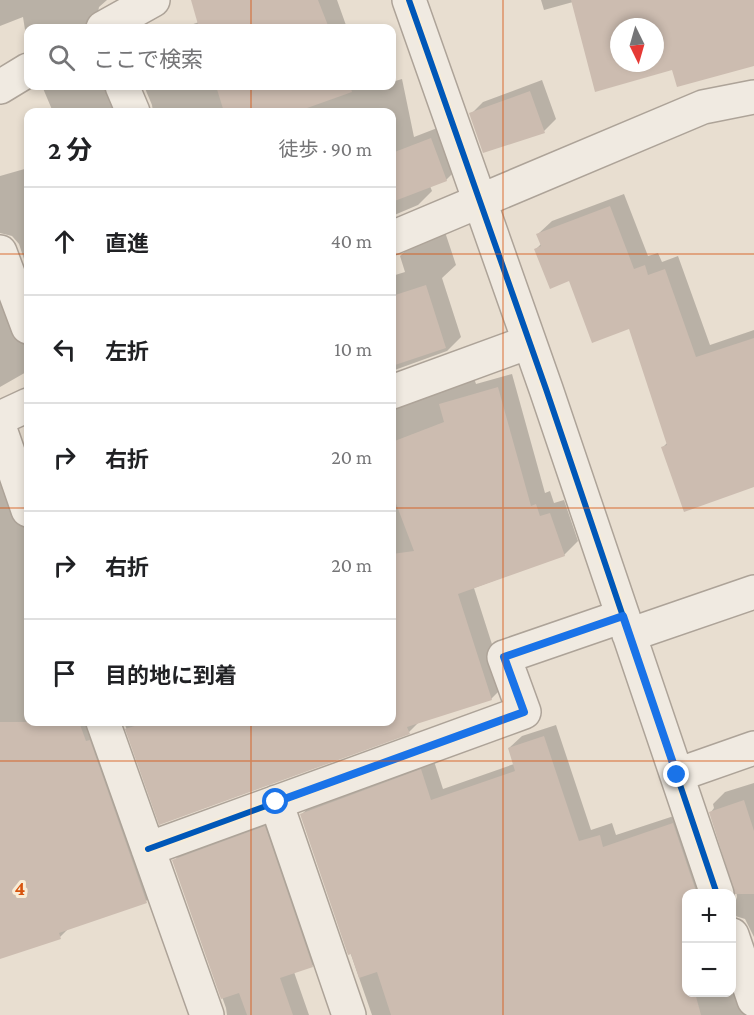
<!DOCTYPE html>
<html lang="ja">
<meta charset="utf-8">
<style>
:root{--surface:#fff;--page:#f2f2f2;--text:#202124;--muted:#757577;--line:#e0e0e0}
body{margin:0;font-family:"Crimson Pro","Noto Sans JP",serif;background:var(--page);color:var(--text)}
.controls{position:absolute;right:18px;bottom:18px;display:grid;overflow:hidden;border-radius:12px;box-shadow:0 3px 9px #0003}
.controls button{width:54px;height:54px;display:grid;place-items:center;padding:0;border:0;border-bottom:2px solid var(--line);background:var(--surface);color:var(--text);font:30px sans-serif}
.compass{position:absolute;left:610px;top:18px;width:54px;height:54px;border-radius:50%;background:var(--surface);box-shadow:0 3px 9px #0003;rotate:175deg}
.stop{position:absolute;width:18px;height:18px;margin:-14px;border:4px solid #1a73e8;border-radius:50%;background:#fff}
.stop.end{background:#1a73e8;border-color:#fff;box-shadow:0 2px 6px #0008}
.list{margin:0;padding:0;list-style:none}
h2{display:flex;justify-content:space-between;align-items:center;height:78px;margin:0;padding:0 24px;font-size:26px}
h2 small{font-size:20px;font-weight:400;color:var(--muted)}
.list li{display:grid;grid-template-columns:39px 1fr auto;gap:18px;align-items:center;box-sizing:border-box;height:108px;padding:0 24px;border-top:2px solid var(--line)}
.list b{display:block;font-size:22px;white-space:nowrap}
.list em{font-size:20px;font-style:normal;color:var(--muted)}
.icon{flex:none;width:33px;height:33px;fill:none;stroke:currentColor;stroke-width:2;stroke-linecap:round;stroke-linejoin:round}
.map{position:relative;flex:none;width:754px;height:1015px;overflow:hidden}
.search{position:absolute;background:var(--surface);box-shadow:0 3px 9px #0003;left:24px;top:24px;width:372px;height:66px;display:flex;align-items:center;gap:15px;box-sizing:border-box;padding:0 21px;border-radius:12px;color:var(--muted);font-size:22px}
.panel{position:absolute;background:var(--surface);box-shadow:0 3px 9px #0003;left:24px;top:108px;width:372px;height:618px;border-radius:12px}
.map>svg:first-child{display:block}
.shadow{fill:#0003;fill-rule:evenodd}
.building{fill:#ccbcb0;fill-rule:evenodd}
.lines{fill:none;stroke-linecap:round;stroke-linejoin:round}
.minor-casing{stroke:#ada398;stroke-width:36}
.minor{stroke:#f0eae1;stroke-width:33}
.cycleway-casing{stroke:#f9ecd5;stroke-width:10}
.cycleway{stroke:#0057b8;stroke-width:6}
.route{stroke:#1a73e8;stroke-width:8}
.grid{fill:none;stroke:#d7540e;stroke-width:1.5;stroke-opacity:0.55}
.grid-label{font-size:20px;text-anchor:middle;font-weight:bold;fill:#d7540e;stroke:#f9ecd5;stroke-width:6;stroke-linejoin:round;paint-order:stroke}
</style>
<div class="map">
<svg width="754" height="1015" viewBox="0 0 754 1015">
<rect width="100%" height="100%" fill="#e8ded0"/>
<path class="shadow" d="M 0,0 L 107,0 L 99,7 L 98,13 L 105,28 L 28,28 L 28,49 L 23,17 L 0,26 Z
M 193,0 L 337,0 L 347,28 L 182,28 L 199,22 Z
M 541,0 L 754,0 L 754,65 L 673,69 L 596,90 L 573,2 L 544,10 ZM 619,27 L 655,27 L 655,63 L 619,63 Z
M 402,79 L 414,137 L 445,125 L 460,166 L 446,180 L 430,186 L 432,191 L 418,205 L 392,216 L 392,112 L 153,112 L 152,105 L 144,86 L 368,86 L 369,87 L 392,86 L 392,82 Z
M 542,80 L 556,119 L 544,131 L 471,114 L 483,102 Z
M 42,86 L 121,86 L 135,112 L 53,112 Z
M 28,168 L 28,271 L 19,244 L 12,236 L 0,233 L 0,176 Z
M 624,194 L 648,256 L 658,253 L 662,262 L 678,256 L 710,345 L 754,330 L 754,486 L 662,448 L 668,442 L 630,328 L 536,249 L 541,244 L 538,234 L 552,221 Z
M 444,229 L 456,265 L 442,278 L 461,337 L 447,351 L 392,371 L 392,276 L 405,272 L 400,256 L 414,242 Z
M 0,255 L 28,326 L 28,371 L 0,387 Z
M 512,374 L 545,493 L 550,491 L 554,503 L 564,500 L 578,541 L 564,555 L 474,588 L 505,685 L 491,699 L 420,721 L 409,732 L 160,823 L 124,722 L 392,722 L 392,390 L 473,375 L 476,384 Z
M 0,433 L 28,509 L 28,722 L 101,722 L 160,888 L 146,901 L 69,928 L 60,937 L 0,958 Z
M 556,725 L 591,830 L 612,823 L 616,835 L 686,812 L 716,894 L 686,894 L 686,992 L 732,992 L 732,944 L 754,1006 L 745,1015 L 372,1015 L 302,814 L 314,802 L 433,758 L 443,789 L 514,764 L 509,748 L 522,736 Z
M 754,783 L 754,937 L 745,919 L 732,915 L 732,900 L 736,900 L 737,897 L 736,888 L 711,812 L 714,808 L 713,804 L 725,792 Z
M 277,815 L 324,953 L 312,966 L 294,972 L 309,1015 L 227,1015 L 226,1008 L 174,861 L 186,848 Z"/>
<path class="building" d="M 191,0 L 318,0 L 329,28 L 199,28 Z
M 571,0 L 754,0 L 754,66 L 677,87 L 672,70 L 595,92 ZM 619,27 L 655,27 L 655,63 L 619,63 Z
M 216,86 L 350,86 L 352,92 L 296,112 L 224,112 Z
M 530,91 L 545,133 L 483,153 L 469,113 Z
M 431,138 L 447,181 L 392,202 L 392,153 Z
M 610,206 L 634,269 L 645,265 L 648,275 L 665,269 L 696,357 L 754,338 L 754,487 L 684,512 L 661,447 L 667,445 L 629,329 L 592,343 L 569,281 L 550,289 L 534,249 L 541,246 L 536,234 Z
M 426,285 L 446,348 L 392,366 L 392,296 Z
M 498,387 L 531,506 L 536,504 L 540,516 L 550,513 L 565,556 L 458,594 L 492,700 L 407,727 L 410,734 L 159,825 L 125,729 L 147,722 L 392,722 L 392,554 L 414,551 L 392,493 L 392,442 L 444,422 L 439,404 Z
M 0,722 L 79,722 L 86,741 L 90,740 L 147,903 L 59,933 L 61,939 L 0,959 Z
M 544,736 L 579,841 L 600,835 L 603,847 L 673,823 L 697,894 L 687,894 L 687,993 L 695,993 L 701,1015 L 391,1015 L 377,972 L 359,978 L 351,954 L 348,955 L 300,814 L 421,769 L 431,800 L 515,771 L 508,748 Z
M 744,800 L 754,831 L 754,894 L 735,894 L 709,812 Z
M 265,826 L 313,967 L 280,978 L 293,1015 L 247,1015 L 239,993 L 221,999 L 172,860 Z"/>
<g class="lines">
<g class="minor-casing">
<path id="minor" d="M 409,0 L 546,389 L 717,894
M 103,28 L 153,0
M 122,86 L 133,112
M 0,87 L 28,70
M 392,238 L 703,107 L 754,97
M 0,252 L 28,327
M 392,392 L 529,342
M 0,418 L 28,405
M 0,429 L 28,510
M 629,635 L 754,592
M 103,722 L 207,1015
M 677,775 L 754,748
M 276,802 L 349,1015
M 148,849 L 524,712 L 504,657 L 623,616
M 732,935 L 754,1000"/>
</g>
<use href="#minor" class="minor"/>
<g class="cycleway-casing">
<path id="cycleway" d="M 409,0 L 546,389 L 717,894
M 148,849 L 524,712 L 504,657 L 623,616"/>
</g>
<use href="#cycleway" class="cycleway"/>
</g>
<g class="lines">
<path class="route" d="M 276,802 L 524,712 L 504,657 L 623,616 L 677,775"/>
</g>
<path class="grid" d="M 251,0 L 251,28M 503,0 L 503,1015M 251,86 L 251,112M 0,254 L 28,254M 392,254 L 754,254M 0,508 L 28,508M 392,508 L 754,508M 251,722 L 251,1015M 0,761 L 754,761"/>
<g class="grid-label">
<text x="20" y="895">4</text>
</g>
</svg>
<div class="controls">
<button>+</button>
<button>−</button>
</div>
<svg class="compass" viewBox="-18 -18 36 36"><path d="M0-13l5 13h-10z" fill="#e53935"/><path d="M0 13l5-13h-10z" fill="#757577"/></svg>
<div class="stop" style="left:276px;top:802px"></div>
<div class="stop end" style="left:677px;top:775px"></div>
<div class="search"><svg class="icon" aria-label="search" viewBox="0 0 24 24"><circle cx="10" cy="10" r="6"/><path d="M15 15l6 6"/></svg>ここで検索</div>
<section class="panel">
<h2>2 分<small>徒歩 · 90 m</small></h2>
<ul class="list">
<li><svg class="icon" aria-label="ahead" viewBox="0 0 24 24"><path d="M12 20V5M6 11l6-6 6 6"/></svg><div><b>直進</b></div><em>40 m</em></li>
<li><svg class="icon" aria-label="left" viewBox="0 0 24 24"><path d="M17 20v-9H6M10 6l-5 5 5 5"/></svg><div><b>左折</b></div><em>10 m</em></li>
<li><svg class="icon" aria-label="right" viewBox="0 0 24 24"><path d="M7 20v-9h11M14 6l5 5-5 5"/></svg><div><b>右折</b></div><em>20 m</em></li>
<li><svg class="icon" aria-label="right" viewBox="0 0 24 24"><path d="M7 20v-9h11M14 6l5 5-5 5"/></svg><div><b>右折</b></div><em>20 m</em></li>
<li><svg class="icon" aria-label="arrive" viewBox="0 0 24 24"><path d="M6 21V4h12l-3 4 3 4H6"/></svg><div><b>目的地に到着</b></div></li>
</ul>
</section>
</div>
